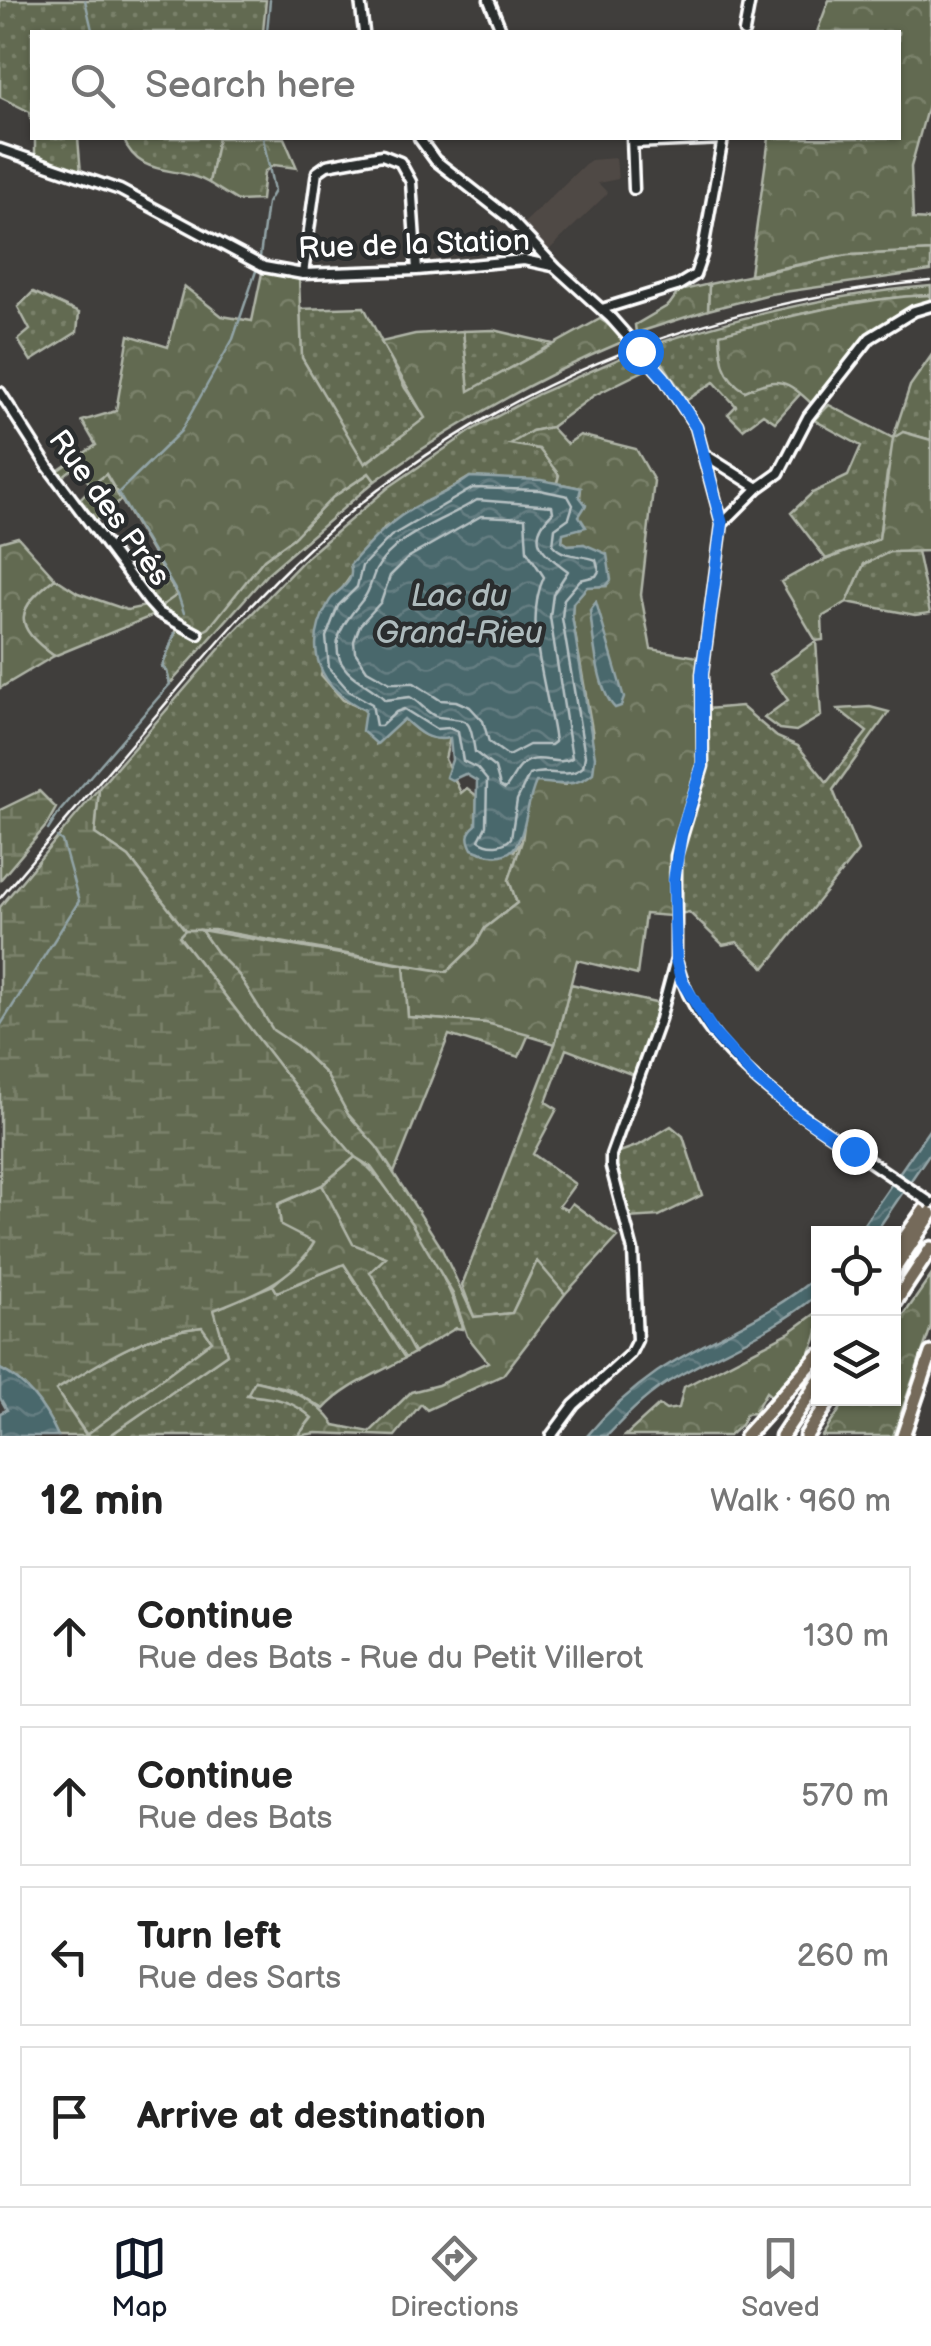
<!DOCTYPE html>
<meta charset="utf-8">
<style>
:root{--surface:#fff;--page:#f2f2f2;--text:#222;--muted:#767676;--line:#e0e0e0;--accent:#111827}
body{margin:0;font-family:"Balsamiq Sans",sans-serif;background:var(--page);color:var(--text)}
.controls{position:absolute;right:30px;bottom:30px;display:grid;overflow:hidden;border-radius:0px;box-shadow:0 2px 8px #0004}
.controls button{width:90px;height:90px;display:grid;place-items:center;padding:0;border:0;border-bottom:2px solid var(--line);background:var(--surface);color:var(--text);font:50px sans-serif}
.stop{position:absolute;width:30px;height:30px;margin:-22px;border:8px solid #1a73e8;border-radius:50%;background:#fff}
.stop.end{background:#1a73e8;border-color:#fff;box-shadow:0 2px 10px #0008}
.list{margin:0;padding:0;list-style:none}
h2{display:flex;justify-content:space-between;align-items:center;height:130px;margin:0;padding:0 40px;font-size:42px}
h2 small{font-size:32px;font-weight:400;color:var(--muted)}
.list li{display:grid;grid-template-columns:65px 1fr auto;gap:30px;align-items:center;box-sizing:border-box;height:140px;margin:0 20px 20px;padding:0 20px;border:2px solid var(--line);border-radius:0px}
.list b{display:block;font-size:38px;white-space:nowrap}
.list p{margin:0;font-size:32px;white-space:nowrap;color:var(--muted)}
.list em{font-size:32px;font-style:normal;color:var(--muted)}
.icon{flex:none;width:55px;height:55px;fill:none;stroke:currentColor;stroke-width:2;stroke-linecap:round;stroke-linejoin:round}
.map{position:relative;flex:none;width:931px;height:1436px;overflow:hidden}
.search{position:absolute;background:var(--surface);box-shadow:0 2px 8px #0004;left:30px;right:30px;top:30px;height:110px;display:flex;align-items:center;gap:25px;box-sizing:border-box;padding:0 35px;border-radius:0px;color:var(--muted);font-size:38px}
.sheet{height:770px;background:var(--surface)}
nav{display:flex;justify-content:space-around;align-items:center;box-sizing:border-box;height:140px;border-top:2px solid var(--line);background:var(--surface);font-size:28px;color:var(--muted)}
nav a{display:grid;justify-items:center;gap:5px}
nav .on{color:var(--accent)}
.map>svg:first-child{display:block}
.built{fill:#504945}
.grass{fill:url(#grass-dots);stroke:#b0b5a8;stroke-width:2.5}
.forest{fill:url(#forest-crowns);stroke:#b0b5a8;stroke-width:2.5}
.wetland{fill:url(#wetland-marsh);stroke:#b0b5a8;stroke-width:2.5;fill-rule:evenodd}
.water{fill:url(#water-waves);stroke:#92a4a7;stroke-width:2.5}
.lines{fill:none;stroke-linecap:round;stroke-linejoin:round}
.shore{stroke:#b7c2c4;stroke-width:2.5}
.stream{stroke:#92a4a7;stroke-width:2.5}
.minor-casing{stroke:#fff;stroke-width:15}
.highway-casing{stroke:#fff;stroke-width:19}
.minor{stroke:#2a2d2e;stroke-width:8}
.highway{stroke:#746a5a;stroke-width:11}
.rail{stroke:#fff;stroke-width:2.5}
.minor-bridge-casing{stroke:#fff;stroke-width:15;stroke-linecap:butt}
.minor-bridge{stroke:#2a2d2e;stroke-width:8}
.route{stroke:#1a73e8;stroke-width:12}
.labels{text-anchor:middle;dominant-baseline:central;stroke-width:9;stroke-linejoin:round;paint-order:stroke}
.street-label{font-size:30px;fill:#fff;stroke:#2a2d2e}
.water-label{font-size:32px;font-style:italic;fill:#aebbbd;stroke:#2a2d2e}
</style>
<div class="map">
<svg width="931" height="1436" viewBox="0 0 931 1436">
<defs>
<pattern id="grass-dots" width="8" height="8" patternUnits="userSpaceOnUse" patternTransform="scale(2.5)"><rect width="8" height="8" fill="#626b51"/><path d="M2 2h.1M6 6h.1" fill="none" stroke="#7a816b" stroke-width="1.8" stroke-linecap="round"/></pattern>
<pattern id="forest-crowns" width="20" height="18" patternUnits="userSpaceOnUse" patternTransform="scale(2.5)"><rect width="20" height="18" fill="#626b51"/><path d="M2 6a3 3 0 1 1 6 0M12 15a3 3 0 1 1 6 0" fill="none" stroke="#7a816b"/></pattern>
<pattern id="wetland-marsh" width="20" height="14" patternUnits="userSpaceOnUse" patternTransform="scale(2.5)"><rect width="20" height="14" fill="#626b51"/><path d="M1 5h8M5 5V1M11 12h8M15 12V8" fill="none" stroke="#7a816b"/></pattern>
<pattern id="water-waves" width="16" height="10" patternUnits="userSpaceOnUse" patternTransform="scale(2.5)"><rect width="16" height="10" fill="#4a676c"/><path d="M0 5q4-4 8 0t8 0" fill="none" stroke="#657e82"/></pattern>
</defs>
<rect width="100%" height="100%" fill="#403e3c"/>
<filter id="ink" filterUnits="userSpaceOnUse"><feTurbulence type="fractalNoise" baseFrequency=".01" numOctaves="2"/><feDisplacementMap in="SourceGraphic" scale="20" xChannelSelector="R" yChannelSelector="G"/><feConvolveMatrix kernelMatrix="1 2 1 2 8 2 1 2 1" color-interpolation-filters="sRGB"/></filter>
<g filter="url(#ink)">
<path class="built" d="M 616,158 L 618,179 L 598,183 L 608,193 L 549,250 L 523,224 L 585,164 L 591,160 Z"/>
<path class="grass" d="M 0,0 L 266,0 L 263,32 L 32,32 L 32,124 L 30,112 L 0,97 Z
M 35,138 L 78,138 L 81,173 L 35,154 Z
M 123,138 L 218,138 L 209,183 C 177,164 140,180 123,138 Z
M 931,251 L 931,271 L 770,294 L 708,310 L 709,284 L 847,255 Z
M 931,286 L 931,302 L 930,295 C 858,298 790,316 721,334 L 745,391 C 765,381 782,375 801,393 L 775,422 L 763,414 L 743,429 L 728,414 L 736,406 L 714,382 L 687,400 L 662,362 L 656,364 L 644,348 C 738,316 832,294 931,286 Z
M 33,292 L 79,313 L 77,332 L 31,361 L 18,340 L 30,330 L 18,307 Z
M 364,307 L 405,388 L 426,418 L 364,464 L 302,358 L 300,309 Z
M 494,330 L 553,344 L 469,392 L 463,331 Z
M 632,353 L 645,370 L 593,396 L 551,427 L 532,431 L 512,444 L 540,449 L 559,475 L 557,483 L 470,477 L 384,528 L 339,593 L 321,675 L 343,700 L 365,710 L 376,744 L 404,718 C 418,733 429,742 450,737 L 445,759 L 461,793 L 467,788 L 477,796 L 476,826 L 514,851 L 522,841 L 509,880 L 517,903 L 485,928 L 476,944 L 447,972 L 214,930 L 185,930 L 129,857 L 95,834 L 99,788 L 234,632 L 308,556 L 389,487 L 474,429 L 538,394 Z
M 931,356 L 931,440 L 903,432 L 887,473 L 879,539 L 826,559 L 791,513 L 812,493 L 848,476 L 861,446 L 814,420 L 829,405 L 893,438 L 910,386 Z
M 105,473 L 121,500 L 91,525 L 75,504 Z
M 370,473 L 375,481 L 268,573 L 170,684 L 167,672 L 162,667 L 179,624 L 208,628 L 264,559 L 293,538 L 333,497 Z
M 917,551 L 930,613 L 915,615 L 847,602 L 864,564 L 889,552 Z
M 158,563 L 178,595 L 159,613 L 54,656 C 11,625 16,609 55,578 L 78,593 L 127,610 L 151,605 L 134,581 Z
M 816,641 L 821,716 L 796,731 L 779,729 L 764,718 L 788,700 L 770,674 Z
M 741,706 L 777,737 L 798,746 L 827,782 L 867,732 L 838,709 L 870,707 L 889,712 L 833,790 L 858,851 L 765,968 L 737,942 L 723,945 L 689,912 L 670,916 L 669,872 L 674,843 L 698,767 L 696,710 Z
M 571,984 L 664,1005 L 639,1077 L 566,1049 L 546,1102 L 557,1109 L 533,1154 L 575,1184 L 559,1206 L 567,1210 L 572,1203 L 618,1237 L 565,1294 L 536,1262 L 512,1313 L 474,1317 L 462,1285 L 555,1044 Z
M 671,1126 L 683,1136 L 702,1195 L 659,1216 L 627,1218 L 611,1155 L 639,1145 Z
M 355,1157 C 391,1179 456,1287 462,1329 L 456,1328 L 414,1353 L 370,1272 L 385,1257 L 353,1245 L 322,1185 Z
M 344,1264 L 405,1358 C 378,1374 344,1386 324,1409 L 290,1389 L 255,1381 L 248,1395 L 287,1400 L 312,1417 L 298,1436 L 109,1436 L 227,1354 L 213,1310 L 273,1285 L 277,1292 Z
M 202,1327 L 212,1341 L 87,1435 L 55,1390 C 105,1359 143,1333 202,1327 Z"/>
<path class="forest" d="M 829,0 L 931,0 L 931,94 L 911,167 L 913,219 L 931,220 L 931,251 L 847,255 L 750,274 L 769,138 L 898,138 L 898,32 L 817,32 Z
M 218,138 L 284,138 L 297,168 L 274,165 L 264,172 L 261,200 L 238,201 L 209,183 Z
M 262,273 L 299,278 L 302,358 L 365,464 L 425,418 L 381,342 L 415,334 L 463,331 L 469,391 L 600,319 L 615,329 L 622,342 C 533,379 453,426 375,481 L 369,473 L 333,497 L 293,538 L 264,559 L 209,628 L 198,634 L 156,610 L 177,595 L 106,474 L 91,486 L 77,465 L 58,480 L 53,474 L 96,445 L 82,421 L 116,411 L 129,335 L 168,347 L 184,286 L 222,316 L 252,321 Z
M 709,284 L 708,310 L 636,333 L 635,325 L 669,305 L 679,291 Z
M 930,295 L 930,302 C 871,321 849,358 813,405 C 786,379 778,376 745,391 C 722,377 721,359 720,334 C 790,316 859,298 930,295 Z
M 551,427 L 567,444 L 580,435 L 636,449 L 654,481 L 641,595 L 651,649 L 698,657 L 698,767 L 674,843 L 669,872 L 670,916 L 645,914 L 637,975 L 577,960 L 555,1044 L 486,1023 L 408,1017 L 404,965 L 447,972 L 476,944 L 485,928 L 517,903 L 509,880 L 522,841 L 527,802 L 536,781 L 565,785 L 593,735 L 572,616 L 573,603 L 587,586 L 606,586 L 584,544 L 568,545 L 562,541 L 563,533 L 578,516 L 581,488 L 557,483 L 559,475 L 539,449 L 510,444 L 532,431 Z
M 903,432 L 931,440 L 931,551 L 889,552 L 864,564 L 847,602 L 822,617 L 823,640 L 816,641 L 781,582 L 810,566 L 879,539 L 893,438 Z
M 18,537 L 55,578 C 16,609 11,625 54,656 L 0,688 L 0,542 Z
M 185,930 L 201,930 L 217,953 L 239,975 L 273,1029 L 297,1046 L 326,1074 L 348,1114 L 377,1147 L 441,1247 L 474,1317 L 512,1313 L 537,1261 L 565,1294 L 503,1375 L 427,1410 L 421,1404 L 395,1436 L 316,1433 L 298,1436 L 312,1418 C 292,1399 273,1398 247,1395 L 255,1381 C 287,1388 315,1397 335,1425 L 370,1432 L 411,1392 L 438,1385 L 488,1362 L 467,1336 L 453,1294 L 412,1224 L 371,1167 L 355,1157 L 300,1093 L 179,936 Z
M 322,1185 L 353,1244 L 386,1257 L 370,1272 L 414,1353 L 405,1358 L 344,1264 L 277,1292 L 273,1285 L 307,1255 L 281,1226 L 278,1204 Z
M 931,1276 L 931,1327 L 893,1436 L 822,1436 L 847,1399 L 894,1398 L 894,1329 Z
M 816,1313 C 828,1344 791,1375 771,1396 L 766,1392 L 754,1413 L 746,1414 L 741,1425 L 729,1436 L 625,1436 L 659,1405 L 666,1410 L 679,1408 L 684,1387 L 790,1332 Z"/>
<path class="wetland" d="M 99,788 L 95,834 L 129,857 L 185,930 L 179,936 L 300,1093 L 355,1157 L 322,1185 L 278,1204 L 281,1226 L 314,1243 C 292,1281 252,1294 214,1310 L 227,1354 L 109,1436 L 58,1436 C 45,1409 28,1383 0,1369 L 0,907 ZM 202,1327 L 212,1341 L 86,1435 L 56,1390 C 105,1359 143,1333 202,1327 Z
M 39,791 L 56,808 L 46,826 L 0,880 L 0,810 Z
M 201,930 L 404,965 L 408,1017 L 486,1023 L 529,1034 L 519,1057 L 449,1035 L 394,1173 L 377,1147 L 348,1114 L 326,1074 L 297,1046 L 273,1030 L 239,975 L 217,953 Z"/>
<path class="water" d="M 470,477 L 541,480 L 581,488 L 579,496 L 586,505 L 579,516 L 586,527 L 563,533 L 562,541 L 568,545 L 584,544 L 607,554 L 611,580 L 606,586 L 587,587 L 573,603 L 572,616 L 595,757 L 593,773 C 575,788 558,784 536,782 C 520,817 530,875 472,849 C 467,839 466,833 476,825 L 477,781 L 465,774 L 452,780 L 446,777 L 452,760 L 450,738 C 429,742 419,733 404,719 L 377,744 L 362,731 L 365,710 C 319,688 302,649 329,602 C 337,588 356,585 350,565 C 371,541 392,518 421,504 C 439,495 454,489 470,477 Z
M 596,602 L 624,698 L 621,706 L 615,708 C 597,691 593,636 590,610 Z
M 931,1127 L 931,1151 L 875,1233 L 857,1234 Z
M 818,1275 L 818,1294 C 772,1334 715,1352 665,1384 C 642,1399 625,1417 607,1436 L 587,1436 C 607,1412 631,1390 657,1372 C 710,1337 770,1318 818,1275 Z
M 0,1369 C 27,1382 46,1409 58,1436 L 0,1436 L 0,1413 L 7,1410 L 0,1398 Z"/>
<g class="lines">
<path class="shore" d="M 473,488 L 540,490 L 568,496 L 573,505 L 569,518 L 555,528 L 553,545 C 564,558 581,554 596,560 L 599,571 L 596,576 L 580,580 L 564,599 L 562,618 L 585,756 L 583,767 C 566,781 548,767 529,775 L 517,800 L 511,838 C 504,847 488,847 479,840 L 486,826 L 487,780 L 477,768 L 463,761 L 458,732 L 449,728 L 436,729 L 404,709 L 396,712 L 381,726 L 376,726 L 372,704 L 349,691 L 329,668 L 326,637 L 338,606 L 357,587 L 362,566 L 391,536 Z
M 477,500 L 552,506 L 553,512 C 522,541 547,555 568,571 L 553,594 L 550,617 L 572,758 C 558,767 540,753 525,763 C 515,769 512,782 505,789 L 500,786 L 495,768 L 475,752 C 469,716 470,721 438,717 C 428,715 420,702 410,697 L 385,700 C 372,685 349,680 340,660 C 330,635 351,615 364,598 C 371,589 371,579 376,570 C 395,534 446,520 477,500 Z
M 481,516 L 525,518 L 527,551 L 544,577 C 522,623 549,692 555,742 L 551,745 L 529,745 L 508,756 L 489,742 L 483,721 L 470,707 L 456,701 L 440,700 L 414,683 L 390,683 L 367,670 L 355,652 L 354,641 L 360,625 L 381,602 L 390,576 L 409,557 Z"/>
<path class="stream" d="M 85,0 L 92,30
M 267,32 L 270,0
M 260,257 L 267,203 L 274,191 L 263,138
M 184,613 L 178,595 L 118,493 L 181,431 L 233,339 L 256,271
M 48,830 L 60,811 L 170,684 L 167,671 L 162,667 L 175,633
M 0,1026 L 79,901 L 62,841 L 57,837"/>
<g class="minor-casing">
<path id="minor" d="M 360,0 L 364,32
M 489,0 L 502,32
M 744,32 L 750,0
M 419,138 L 435,160 L 509,218 L 556,268 L 611,318 L 664,378 L 696,427 L 722,524 L 702,674 L 703,766 L 676,856 L 676,959 L 660,1019 L 611,1155 L 611,1167 L 633,1251 L 637,1340 L 630,1354 L 574,1405 L 551,1436
M 632,138 L 634,189
M 633,143 L 723,139
M 0,149 L 120,190 L 264,267 L 303,274 L 417,270 L 524,260 L 552,266
M 303,274 L 317,172 L 327,165 L 382,155 L 400,162 L 411,182 L 417,270
M 602,309 L 677,286 L 695,275 L 702,255 L 723,138
M 0,392 L 48,467 L 149,602 L 159,613 L 198,634
M 704,454 L 758,488
M 722,524 L 758,488 L 779,473 L 808,417 L 870,338 L 914,311 L 931,306
M 677,963 C 698,1048 786,1105 854,1151"/>
</g>
<g class="highway-casing">
<path id="highway" d="M 894,1253 L 926,1208
M 894,1270 L 931,1214
M 894,1304 L 931,1248
M 746,1436 L 818,1356
M 782,1436 L 818,1382
M 806,1436 L 831,1398
M 903,1436 L 931,1353"/>
</g>
<use href="#minor" class="minor"/>
<use href="#highway" class="highway"/>
<path class="rail" d="M 0,898 C 52,836 105,775 157,714 C 206,656 254,598 310,547 C 482,389 700,302 931,281"/>
<g class="minor-bridge-casing">
<path id="minor-bridge" d="M 854,1151 L 931,1203"/>
</g>
<use href="#minor-bridge" class="minor-bridge"/>
</g>
</g>
<g class="lines" filter="url(#ink)">
<path class="route" d="M 640,351 L 664,378 L 696,427 L 722,524 L 702,674 L 702,766 L 681,834 L 674,880 L 676,959 L 681,979 L 714,1033 L 756,1079 L 796,1112 L 854,1151"/>
</g>
<g class="labels">
<g class="street-label">
<text transform="translate(414 245) rotate(-2)">Rue de la Station</text>
<text transform="translate(109 508) rotate(54)">Rue des Prés</text>
</g>
<g class="water-label">
<text x="459" y="596">Lac du<tspan x="459" dy="37">Grand-Rieu</tspan></text>
</g>
</g>
</svg>
<div class="controls">
<button><svg class="icon" aria-label="locate" viewBox="0 0 24 24"><circle cx="12" cy="12" r="6"/><path d="M12 2v4M12 18v4M2 12h4M18 12h4"/></svg></button>
<button><svg class="icon" aria-label="layers" viewBox="0 0 24 24"><path d="M12 4l9 5-9 5-9-5zM3 14l9 5 9-5"/></svg></button>
</div>
<div class="stop" style="left:640px;top:351px"></div>
<div class="stop end" style="left:854px;top:1151px"></div>
<div class="search"><svg class="icon" aria-label="search" viewBox="0 0 24 24"><circle cx="10" cy="10" r="6"/><path d="M15 15l6 6"/></svg>Search here</div>
</div>
<section class="sheet">
<h2>12 min<small>Walk · 960 m</small></h2>
<ul class="list">
<li><svg class="icon" aria-label="ahead" viewBox="0 0 24 24"><path d="M12 20V5M6 11l6-6 6 6"/></svg><div><b>Continue</b><p>Rue des Bats - Rue du Petit Villerot</p></div><em>130 m</em></li>
<li><svg class="icon" aria-label="ahead" viewBox="0 0 24 24"><path d="M12 20V5M6 11l6-6 6 6"/></svg><div><b>Continue</b><p>Rue des Bats</p></div><em>570 m</em></li>
<li><svg class="icon" aria-label="left" viewBox="0 0 24 24"><path d="M17 20v-9H6M10 6l-5 5 5 5"/></svg><div><b>Turn left</b><p>Rue des Sarts</p></div><em>260 m</em></li>
<li><svg class="icon" aria-label="arrive" viewBox="0 0 24 24"><path d="M6 21V4h12l-3 4 3 4H6"/></svg><div><b>Arrive at destination</b></div></li>
</ul>
</section>
<nav>
<a class="on"><svg class="icon" aria-label="map" viewBox="0 0 24 24"><path d="M3 6l6-2 6 2 6-2v14l-6 2-6-2-6 2zM9 4v14M15 6v14"/></svg>Map</a>
<a><svg class="icon" aria-label="directions" viewBox="0 0 24 24"><path d="M12 3l9 9-9 9-9-9zM9 14v-3h6M13 9l2 2-2 2"/></svg>Directions</a>
<a><svg class="icon" aria-label="saved" viewBox="0 0 24 24"><path d="M7 4h10v16l-5-4-5 4z"/></svg>Saved</a>
</nav>
